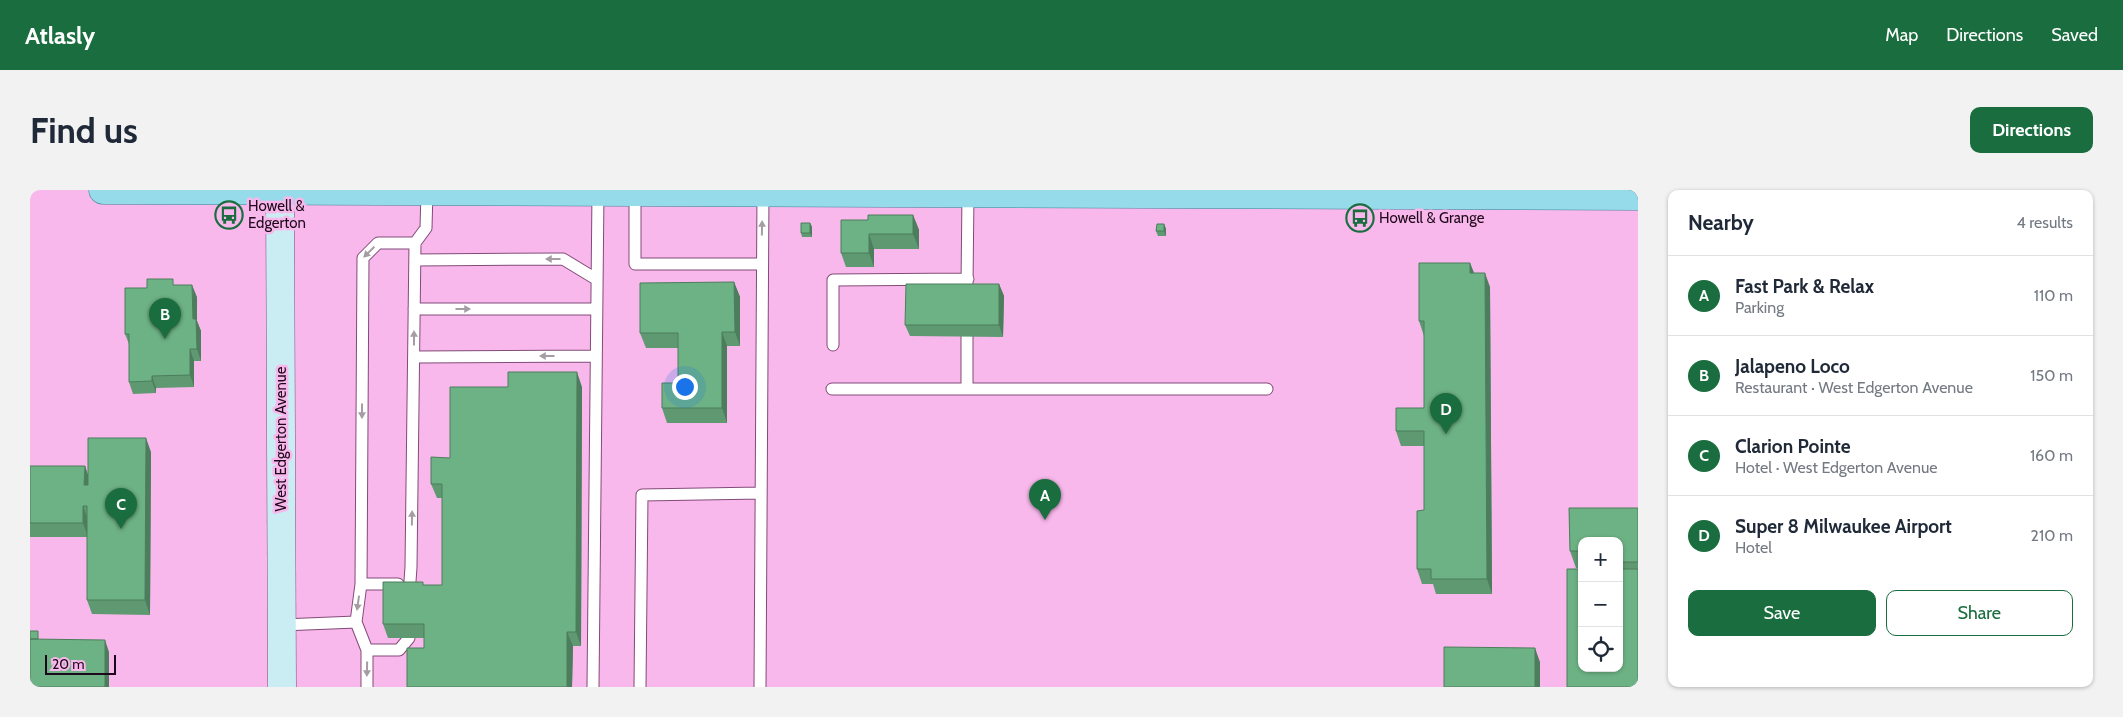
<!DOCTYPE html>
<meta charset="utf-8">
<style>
:root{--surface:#fff;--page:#f2f2f3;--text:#1f2937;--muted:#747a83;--line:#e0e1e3;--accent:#196d3e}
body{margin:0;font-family:Cabin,sans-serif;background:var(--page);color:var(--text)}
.controls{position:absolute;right:15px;bottom:15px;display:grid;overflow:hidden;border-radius:10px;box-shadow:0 1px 4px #0004}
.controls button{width:45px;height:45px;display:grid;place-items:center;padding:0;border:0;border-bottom:1px solid var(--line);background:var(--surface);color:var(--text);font:25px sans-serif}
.scale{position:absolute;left:15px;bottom:12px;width:71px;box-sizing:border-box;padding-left:5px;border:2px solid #1e081b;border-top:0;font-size:14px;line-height:18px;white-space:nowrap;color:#1e081b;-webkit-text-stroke:4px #f8b8eb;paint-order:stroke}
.you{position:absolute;left:654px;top:196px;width:18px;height:18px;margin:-12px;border:4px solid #fff;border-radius:50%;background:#1a73e8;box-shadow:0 0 0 8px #1a73e833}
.badge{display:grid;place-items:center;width:32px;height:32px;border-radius:50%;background:var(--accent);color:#fff;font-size:16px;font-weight:700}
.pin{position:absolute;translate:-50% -41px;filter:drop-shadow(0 1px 2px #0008)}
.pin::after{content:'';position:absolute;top:26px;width:18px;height:15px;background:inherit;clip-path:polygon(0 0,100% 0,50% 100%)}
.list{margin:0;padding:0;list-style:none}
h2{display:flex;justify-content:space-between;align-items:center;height:65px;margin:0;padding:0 20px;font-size:21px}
h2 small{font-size:16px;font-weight:400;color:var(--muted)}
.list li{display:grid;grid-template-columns:32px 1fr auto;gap:15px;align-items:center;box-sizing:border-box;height:80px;padding:0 20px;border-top:1px solid var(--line)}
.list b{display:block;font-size:19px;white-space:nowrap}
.list p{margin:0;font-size:16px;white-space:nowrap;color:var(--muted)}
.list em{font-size:16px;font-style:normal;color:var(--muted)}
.actions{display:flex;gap:10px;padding:15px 20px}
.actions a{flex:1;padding:11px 0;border:1px solid var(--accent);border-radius:10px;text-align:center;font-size:18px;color:var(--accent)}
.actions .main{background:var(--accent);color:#fff}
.icon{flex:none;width:28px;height:28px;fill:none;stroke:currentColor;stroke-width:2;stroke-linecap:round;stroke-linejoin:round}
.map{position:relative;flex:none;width:1608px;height:497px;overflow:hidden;border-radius:10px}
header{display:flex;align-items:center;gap:30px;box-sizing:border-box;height:70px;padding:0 25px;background:var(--accent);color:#fff}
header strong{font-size:24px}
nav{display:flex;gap:28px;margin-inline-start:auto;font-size:18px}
.intro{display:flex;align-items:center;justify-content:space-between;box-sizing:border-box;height:120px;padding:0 30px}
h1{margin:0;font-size:35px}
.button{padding:12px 22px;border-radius:10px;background:var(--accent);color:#fff;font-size:18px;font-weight:700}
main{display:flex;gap:30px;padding:0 30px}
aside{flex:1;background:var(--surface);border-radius:10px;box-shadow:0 1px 4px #0004}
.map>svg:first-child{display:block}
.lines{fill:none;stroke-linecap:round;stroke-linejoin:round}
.lane-casing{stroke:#824b78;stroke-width:13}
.secondary-casing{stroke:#824b78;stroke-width:29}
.primary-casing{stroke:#3e8298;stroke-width:29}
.lane{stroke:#fff;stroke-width:11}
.secondary{stroke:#caedf4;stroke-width:28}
.primary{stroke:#95dbe9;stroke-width:28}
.wall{fill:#5e9972}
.shaded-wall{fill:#4c7d5c}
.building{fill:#6db284;stroke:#4c7d5c}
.oneway{fill:#a59ca4}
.labels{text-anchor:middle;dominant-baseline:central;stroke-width:5;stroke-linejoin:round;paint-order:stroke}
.poi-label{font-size:15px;fill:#1e081b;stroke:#f8b8eb;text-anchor:start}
.street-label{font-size:15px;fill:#1e081b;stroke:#f8b8eb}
</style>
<header>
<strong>Atlasly</strong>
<nav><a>Map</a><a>Directions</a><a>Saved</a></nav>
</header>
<div class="intro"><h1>Find us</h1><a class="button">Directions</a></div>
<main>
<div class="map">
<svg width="1608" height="497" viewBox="0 0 1608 497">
<rect width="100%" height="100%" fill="#f8b8eb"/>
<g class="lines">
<g class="lane-casing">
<path id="lane" d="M 605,2 L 605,74 L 732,74
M 385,70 L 533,69 L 566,89
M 937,96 L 938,3
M 384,119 L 566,119
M 937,147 L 937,199
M 803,155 L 803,90 L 938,89
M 384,167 L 565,166
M 802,199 L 1237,199
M 331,394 L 368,394
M 379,405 L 381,377 L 385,53 L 396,38 L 397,1
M 252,435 L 326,432
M 379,448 L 369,460 L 337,460 L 326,432 L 331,394 L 333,68 L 348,53 L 385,53
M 337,497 L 337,460
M 563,497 L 568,2
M 610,497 L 612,305 L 731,303
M 730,497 L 733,2"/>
</g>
<g class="secondary-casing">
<path id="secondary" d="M 250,0 L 252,497"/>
</g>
<g class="primary-casing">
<path id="primary" d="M 73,0 L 1608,6"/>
</g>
<use href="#lane" class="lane"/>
<use href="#secondary" class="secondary"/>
<use href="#primary" class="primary"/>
</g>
<path class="wall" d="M 883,25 L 889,40 L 889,59 L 844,59 L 844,77 L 816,77 L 811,63 L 838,30 Z
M 780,33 L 782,37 L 782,47 L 772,47 L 771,43 Z
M 1134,34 L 1136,39 L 1136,46 L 1128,46 L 1126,41 Z
M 1440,73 L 1444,83 L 1460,97 L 1462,404 L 1406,404 L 1403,394 L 1392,394 L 1387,379 L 1394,320 L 1394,256 L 1371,256 L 1366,241 L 1394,218 L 1394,146 L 1389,131 Z
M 704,92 L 710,107 L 710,156 L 697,156 L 697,233 L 637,233 L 632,218 L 648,193 L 648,158 L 616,158 L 610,143 Z
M 969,94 L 974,106 L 973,147 L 880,146 L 875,135 Z
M 146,95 L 167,107 L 167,131 L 171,141 L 171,171 L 164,171 L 164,197 L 126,198 L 126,203 L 103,204 L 99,192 L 99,154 L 95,144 L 117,98 Z
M 552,197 L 551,456 L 543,456 L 542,497 L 377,497 L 394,458 L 394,448 L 358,448 L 353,434 L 395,395 L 412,395 L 412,308 L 407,308 L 401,294 L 420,268 Z
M 121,262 L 120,425 L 62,424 L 57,410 L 57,347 L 0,347 L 0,276 L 55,276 L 58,285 Z
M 1539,318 L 1608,318 L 1608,497 L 1537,497 L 1537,379 L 1552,379 L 1552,478 L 1589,478 L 1589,351 L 1552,351 L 1552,378 L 1546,378 L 1540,361 Z"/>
<path class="shaded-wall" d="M 883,25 L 889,40 L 889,59 L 883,44 Z
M 780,33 L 782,37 L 782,47 L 780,43 Z
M 1134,34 L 1136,39 L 1136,46 L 1134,41 Z
M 839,44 L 844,59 L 844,77 L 839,63 Z
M 1440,73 L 1446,88 L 1440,83 Z
M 1455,83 L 1460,97 L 1462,404 L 1457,389 Z
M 704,92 L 710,107 L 710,156 L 705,142 Z
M 969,94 L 974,106 L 973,147 L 969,135 Z
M 162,95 L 167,107 L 167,131 L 171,141 L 171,171 L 167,159 L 163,129 Z
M 692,142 L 697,156 L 697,233 L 692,218 Z
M 160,159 L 164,171 L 164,197 L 160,185 Z
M 547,182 L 552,197 L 551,456 L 546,442 Z
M 122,186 L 126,198 L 126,203 L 122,191 Z
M 116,248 L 121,262 L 120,425 L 115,410 Z
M 55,276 L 60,291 L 59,309 L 54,295 Z
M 53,316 L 58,330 L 58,347 L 53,333 Z
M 537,442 L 543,456 L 542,497 L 537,497 Z
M 75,450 L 79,462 L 79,497 L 75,497 Z
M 1505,458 L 1510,472 L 1510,497 L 1505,497 Z"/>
<path class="building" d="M 838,25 L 883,25 L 883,44 L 839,44 L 839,63 L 811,63 L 811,30 L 838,30 Z
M 771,33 L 780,33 L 780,43 L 771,43 Z
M 1127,34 L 1134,34 L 1134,41 L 1126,41 Z
M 1389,73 L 1440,73 L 1440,83 L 1455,83 L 1457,389 L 1401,389 L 1401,379 L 1387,379 L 1387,321 L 1394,320 L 1394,241 L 1366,241 L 1366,218 L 1394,218 L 1394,131 L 1389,131 Z
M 117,89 L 143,89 L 143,95 L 162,95 L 163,129 L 166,129 L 167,159 L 160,159 L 160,185 L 122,186 L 122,191 L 99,192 L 99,144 L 95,144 L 95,98 L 117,98 Z
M 704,92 L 705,142 L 692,142 L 692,218 L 632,218 L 632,193 L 648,193 L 648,143 L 610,143 L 610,93 Z
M 876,94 L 969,94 L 969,135 L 875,135 Z
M 478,182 L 547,182 L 546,442 L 537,442 L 537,497 L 377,497 L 377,458 L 394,458 L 394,434 L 353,434 L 353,392 L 393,392 L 393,395 L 412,395 L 412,294 L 401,294 L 401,267 L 420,268 L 420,197 L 478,197 Z
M 58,248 L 116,248 L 115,410 L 57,410 L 57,316 L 53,316 L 53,333 L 0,333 L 0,276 L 55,276 L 54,295 L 58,295 Z
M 1539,318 L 1608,318 L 1608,372 L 1589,372 L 1589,351 L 1552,351 L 1552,361 L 1540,361 Z
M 1537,379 L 1552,379 L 1552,478 L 1589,478 L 1589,379 L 1608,379 L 1608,497 L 1537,497 Z
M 0,441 L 8,441 L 8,449 L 0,449 Z
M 0,449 L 75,450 L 75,497 L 0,497 Z
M 1414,457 L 1505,458 L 1505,497 L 1414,497 Z"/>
<defs><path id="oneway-solid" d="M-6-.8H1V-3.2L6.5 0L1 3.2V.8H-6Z" transform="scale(1.25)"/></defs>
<g class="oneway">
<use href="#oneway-solid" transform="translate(732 38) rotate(-89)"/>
<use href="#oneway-solid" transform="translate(339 62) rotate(136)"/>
<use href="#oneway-solid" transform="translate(523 69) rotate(180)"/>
<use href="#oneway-solid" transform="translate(433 119)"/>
<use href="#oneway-solid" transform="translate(384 148) rotate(-90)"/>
<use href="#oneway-solid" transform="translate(517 166) rotate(180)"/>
<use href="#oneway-solid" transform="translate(332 221) rotate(90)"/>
<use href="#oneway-solid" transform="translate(382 328) rotate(-89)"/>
<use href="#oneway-solid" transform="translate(328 413) rotate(98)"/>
<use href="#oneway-solid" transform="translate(337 479) rotate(91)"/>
</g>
<defs>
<g id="bus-ring" transform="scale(1.4375)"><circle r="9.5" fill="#f8b8eb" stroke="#196d3e" stroke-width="1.5"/><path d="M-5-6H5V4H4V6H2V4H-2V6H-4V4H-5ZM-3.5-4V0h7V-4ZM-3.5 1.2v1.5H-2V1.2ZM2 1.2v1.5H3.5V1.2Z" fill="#196d3e"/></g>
</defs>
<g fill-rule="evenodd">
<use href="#bus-ring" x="199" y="25"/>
<use href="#bus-ring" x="1330" y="28"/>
</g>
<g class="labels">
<g class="poi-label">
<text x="218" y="16">Howell &amp;<tspan x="218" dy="17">Edgerton</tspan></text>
<text x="1349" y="28">Howell &amp; Grange</text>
</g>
<g class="street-label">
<text transform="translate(251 249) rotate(-90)">West Edgerton Avenue</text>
</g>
</g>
</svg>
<div class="controls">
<button>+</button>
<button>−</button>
<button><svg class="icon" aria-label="locate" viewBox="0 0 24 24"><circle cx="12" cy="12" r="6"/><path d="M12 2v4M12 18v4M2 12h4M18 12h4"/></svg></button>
</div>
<div class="scale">20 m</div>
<div class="you"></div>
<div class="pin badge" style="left:1015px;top:330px">A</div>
<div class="pin badge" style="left:135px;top:149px">B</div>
<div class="pin badge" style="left:91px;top:339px">C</div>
<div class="pin badge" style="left:1416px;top:244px">D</div>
</div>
<aside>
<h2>Nearby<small>4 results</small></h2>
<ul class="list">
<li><span class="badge">A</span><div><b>Fast Park &amp; Relax</b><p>Parking</p></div><em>110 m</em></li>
<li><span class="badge">B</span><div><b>Jalapeno Loco</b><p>Restaurant · West Edgerton Avenue</p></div><em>150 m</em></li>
<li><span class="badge">C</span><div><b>Clarion Pointe</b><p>Hotel · West Edgerton Avenue</p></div><em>160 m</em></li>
<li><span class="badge">D</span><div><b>Super 8 Milwaukee Airport</b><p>Hotel</p></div><em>210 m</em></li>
</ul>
<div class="actions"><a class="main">Save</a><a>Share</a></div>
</aside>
</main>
